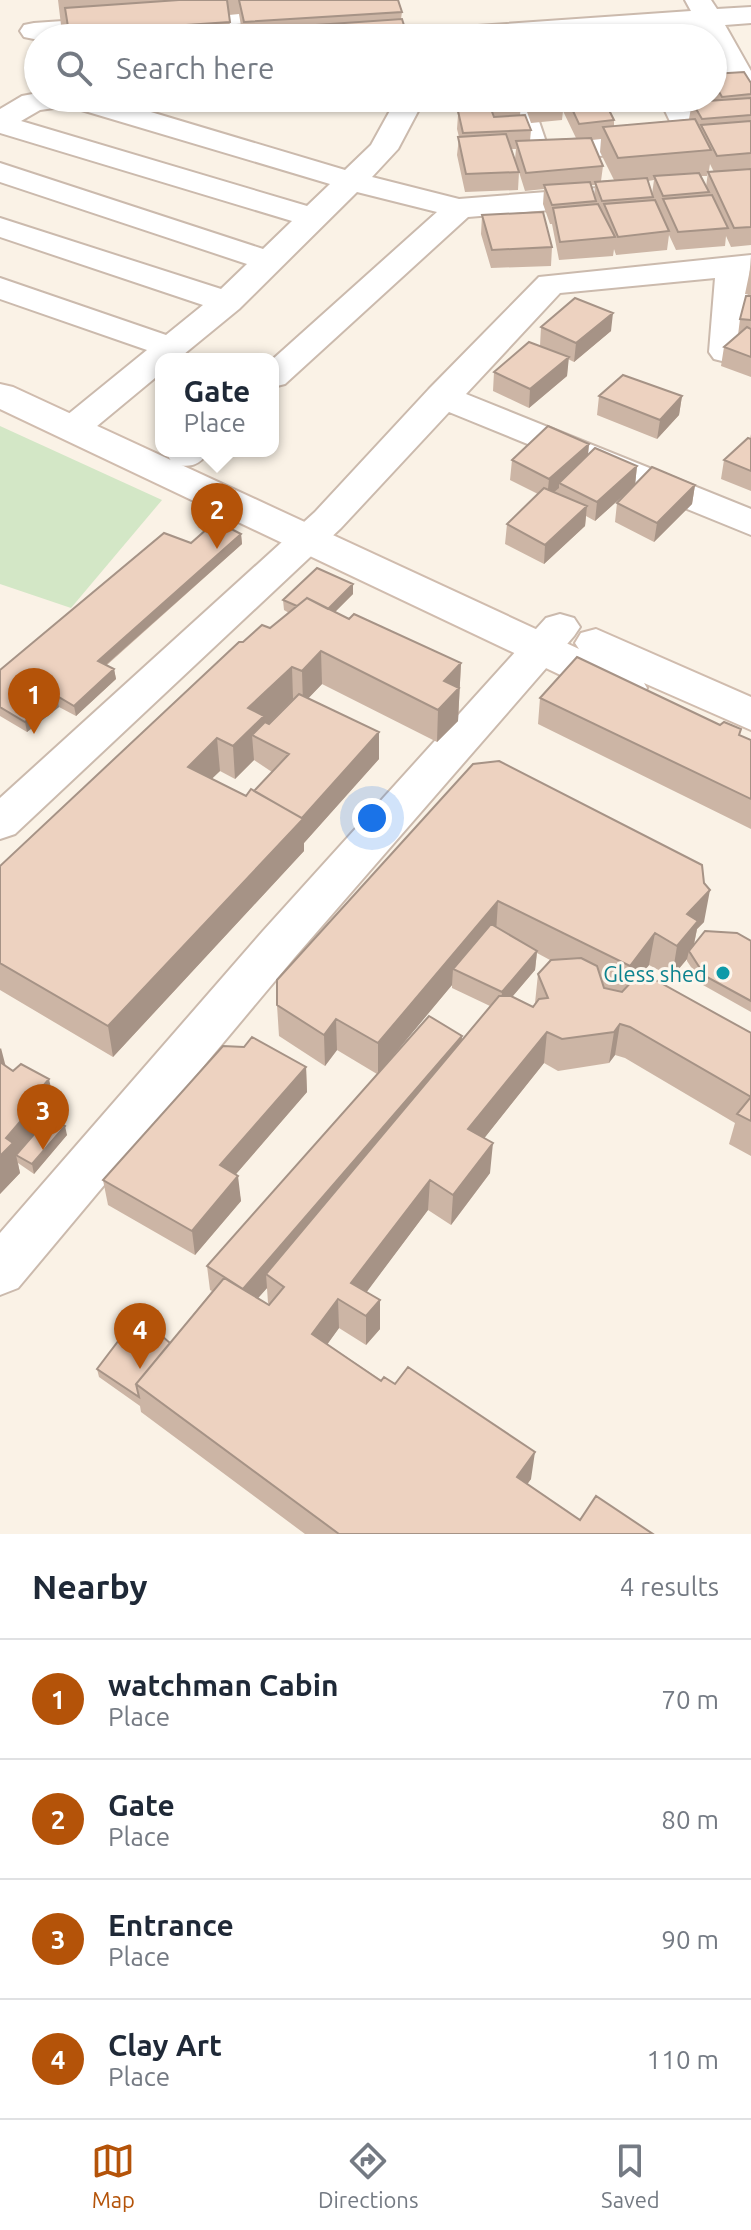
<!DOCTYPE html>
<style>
:root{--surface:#fff;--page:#f2f2f3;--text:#1f2937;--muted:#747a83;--line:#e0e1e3;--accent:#b45309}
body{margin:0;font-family:Ubuntu,sans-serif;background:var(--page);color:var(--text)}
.you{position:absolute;left:372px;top:818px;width:28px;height:28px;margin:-20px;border:6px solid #fff;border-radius:50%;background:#1a73e8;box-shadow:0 0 0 12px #1a73e833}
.badge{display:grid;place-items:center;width:52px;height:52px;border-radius:50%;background:var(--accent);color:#fff;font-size:26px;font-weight:700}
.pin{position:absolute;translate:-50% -66px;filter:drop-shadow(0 2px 4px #0008)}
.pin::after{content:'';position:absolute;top:42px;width:28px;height:24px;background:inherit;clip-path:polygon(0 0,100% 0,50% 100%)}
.popup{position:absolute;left:155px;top:353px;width:124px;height:104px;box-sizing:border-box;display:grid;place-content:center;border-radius:16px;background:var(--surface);filter:drop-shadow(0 2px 6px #0005);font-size:26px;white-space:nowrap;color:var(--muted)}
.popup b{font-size:30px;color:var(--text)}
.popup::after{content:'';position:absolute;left:50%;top:100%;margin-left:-16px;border:16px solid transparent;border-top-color:var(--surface)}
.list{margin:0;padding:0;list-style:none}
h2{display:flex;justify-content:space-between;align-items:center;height:104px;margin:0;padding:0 32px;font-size:34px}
h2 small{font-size:26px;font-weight:400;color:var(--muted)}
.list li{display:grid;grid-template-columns:52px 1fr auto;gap:24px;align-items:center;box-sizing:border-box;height:120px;padding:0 32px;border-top:2px solid var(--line)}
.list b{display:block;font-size:30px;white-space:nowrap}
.list p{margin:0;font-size:26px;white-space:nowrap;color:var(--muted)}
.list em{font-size:26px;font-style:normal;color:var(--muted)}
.icon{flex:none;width:44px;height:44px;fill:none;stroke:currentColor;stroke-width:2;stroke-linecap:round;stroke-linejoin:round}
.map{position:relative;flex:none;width:751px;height:1534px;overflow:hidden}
.search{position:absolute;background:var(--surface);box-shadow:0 2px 6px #0004;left:24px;right:24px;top:24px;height:88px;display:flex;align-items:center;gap:20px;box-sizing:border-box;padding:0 28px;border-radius:44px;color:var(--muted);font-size:30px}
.sheet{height:584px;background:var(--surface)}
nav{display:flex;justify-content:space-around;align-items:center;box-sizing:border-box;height:112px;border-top:2px solid var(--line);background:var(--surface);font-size:22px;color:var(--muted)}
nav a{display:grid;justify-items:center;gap:4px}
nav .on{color:var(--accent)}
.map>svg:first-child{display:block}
.green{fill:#d3e7c6}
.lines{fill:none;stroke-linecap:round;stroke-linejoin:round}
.street-casing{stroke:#cbbaad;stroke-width:4}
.secondary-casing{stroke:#d0bcae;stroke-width:4}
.street{fill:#fff;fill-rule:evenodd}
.secondary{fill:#fff;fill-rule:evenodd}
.wall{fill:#ccb5a5;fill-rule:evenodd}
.shaded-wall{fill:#a69386}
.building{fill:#edd2c0;stroke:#a69386;stroke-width:2}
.culture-dot{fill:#0f9aa8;stroke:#fdf6ec;stroke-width:3}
.labels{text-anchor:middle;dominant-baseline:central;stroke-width:6;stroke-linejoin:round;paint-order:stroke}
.culture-label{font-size:22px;fill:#0d838f;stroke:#fdf6ec;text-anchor:end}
</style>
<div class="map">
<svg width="751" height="1534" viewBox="0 0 751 1534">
<rect width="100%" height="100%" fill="#faf2e6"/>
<path class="green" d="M 0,426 L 162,500 L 71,608 L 0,584 Z"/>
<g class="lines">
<g class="street-casing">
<path id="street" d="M 685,0 L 711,0 L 717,9 L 751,7 L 751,23 L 725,25 L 751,71 L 751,105 L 741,102 L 737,96 L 713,52 L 713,38 L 705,38 L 699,27 L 537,38 L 406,38 L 410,32 L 420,30 L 691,11 Z
M 296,5 L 305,7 L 309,13 L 305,19 L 34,39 L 24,37 L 20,31 L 24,25 L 34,23 Z
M 38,93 L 38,98 L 104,98 L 345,170 L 371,145 L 397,98 L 425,98 L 398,149 L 372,177 L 459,199 L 598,188 L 609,191 L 613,197 L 609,203 L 598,206 L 468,217 L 285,384 L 273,387 L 273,359 L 437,212 L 357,192 L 239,309 L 178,359 L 161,359 L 161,373 L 85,436 L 73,439 L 61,436 L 55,428 L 61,420 L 147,350 L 0,299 L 0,278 L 166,335 L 203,305 L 0,237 L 0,218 L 221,289 L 247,264 L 0,182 L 0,163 L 263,249 L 292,221 L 0,133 L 0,109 L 22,96 ZM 68,106 L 330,184 L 307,206 L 21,121 L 40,110 Z
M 503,98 L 531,98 L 546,142 L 675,132 L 659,98 L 687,98 L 704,130 L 751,126 L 751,144 L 535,161 L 525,158 L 520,152 Z
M 751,255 L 743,352 L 738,359 L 726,362 L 714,359 L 709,352 L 715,278 L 560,293 L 466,394 L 751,509 L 751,535 L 449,412 L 341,528 L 15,834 L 0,839 L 0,798 L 315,512 L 429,389 L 539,277 Z
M 171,451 L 209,451 C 199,466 190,468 173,464 L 168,456 Z
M 560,614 L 574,618 L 580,627 L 574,636 L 295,957 L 18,1288 L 0,1295 L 0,1233 L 263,931 L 546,618 Z"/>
</g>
<g class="secondary-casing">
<path id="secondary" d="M 0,384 L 13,387 L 579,649 L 575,643 L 581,633 L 596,629 L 751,697 L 751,730 L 644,683 L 647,688 L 641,699 L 626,703 L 611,699 L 0,409 Z"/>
</g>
<use href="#street" class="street"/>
<use href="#secondary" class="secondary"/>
</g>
<path class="wall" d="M 58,0 L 398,0 L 402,12 L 401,19 L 408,38 L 243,38 L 239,14 L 229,15 L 231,37 L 236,38 L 69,38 L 67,25 L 61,25 Z
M 713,74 L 751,83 L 751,245 L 731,247 L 726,236 L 725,246 L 676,250 L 669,235 L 667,250 L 616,255 L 614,249 L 613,256 L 559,260 L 552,224 L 550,224 L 543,204 L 544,189 L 525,191 L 519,172 L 518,190 L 465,192 L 457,155 L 459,137 L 457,129 L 458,115 L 453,98 L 519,98 L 521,105 L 520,115 L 531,130 L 530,141 L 576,138 L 563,111 L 562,120 L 531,123 L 522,98 L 603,98 L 614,120 L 614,126 L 689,119 L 692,102 L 712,101 L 710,98 L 713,98 ZM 601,139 L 600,152 L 614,180 L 601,181 L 603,166 L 592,140 ZM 511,149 L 516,149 L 515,159 ZM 710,164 L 714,172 L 708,172 L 706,187 L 701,176 L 708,176 ZM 654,180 L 652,194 L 648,181 ZM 591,185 L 595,185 L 594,196 Z
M 482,215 L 552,247 L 551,266 L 491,268 L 481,234 Z
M 751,265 L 751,295 L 745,294 Z
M 751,296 L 751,377 L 721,366 L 724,347 L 738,335 L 740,319 Z
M 541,327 L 611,331 L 574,362 L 568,359 L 567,376 L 529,408 L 493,391 L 494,372 L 540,346 Z
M 599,396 L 682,396 L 679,415 L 657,439 L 597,415 Z
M 751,434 L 751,491 L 721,479 L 724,460 L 750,439 Z
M 589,444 L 588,455 L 637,466 L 635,485 L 595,521 L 586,516 L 585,526 L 544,564 L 505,544 L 507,524 L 538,494 L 510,480 L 512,460 Z
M 695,485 L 692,504 L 654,542 L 615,522 L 617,503 Z
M 241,534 L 242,544 L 107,665 L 114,669 L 116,679 L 76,716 L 59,707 L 27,732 L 0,716 L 0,670 L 191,543 Z
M 353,594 L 335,612 L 349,619 L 461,663 L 458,721 L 437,742 L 322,684 L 308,698 L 379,732 L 379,759 L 304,843 L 304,851 L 113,1057 L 0,990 L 0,866 L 243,642 L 270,628 L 289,613 L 284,610 L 283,600 ZM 254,760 L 272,772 L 254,791 L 246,796 L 211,779 L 220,771 L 235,779 Z
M 540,698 L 740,735 L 751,740 L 751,829 L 538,724 Z
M 473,764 L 704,922 L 697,929 L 694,945 L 751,941 L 751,1012 L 703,985 L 687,961 L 687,959 L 672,977 L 649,965 L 639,978 L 751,1033 L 751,1156 L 729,1144 L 735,1123 L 625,1058 L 615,1055 L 609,1063 L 558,1071 L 544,1063 L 484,1138 L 490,1173 L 451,1225 L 428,1210 L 366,1292 L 380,1329 L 366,1345 L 339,1328 L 327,1344 L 531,1479 L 527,1484 L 580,1520 L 653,1534 L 305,1534 L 141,1412 L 140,1406 L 99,1377 L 97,1369 L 170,1343 L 212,1291 L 210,1290 L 207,1266 L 377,1074 L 337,1050 L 325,1066 L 279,1036 L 277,1005 ZM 537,953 L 550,960 L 538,974 L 535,1003 L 533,1007 L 512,997 L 535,970 ZM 452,985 L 452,988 L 490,1006 L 462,1040 L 388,1061 ZM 267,1288 L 268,1303 L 269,1304 L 269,1305 L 258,1298 Z
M 6,1066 L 56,1110 L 54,1111 L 56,1119 L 55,1120 L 67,1135 L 34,1174 L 18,1163 L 20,1173 L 0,1194 Z
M 306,1067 L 307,1092 L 236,1174 L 241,1201 L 195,1255 L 108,1205 L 103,1180 Z"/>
<path class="shaded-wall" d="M 613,313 L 611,331 L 574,362 L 576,343 Z
M 569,357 L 567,376 L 529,408 L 530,389 Z
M 682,396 L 679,415 L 657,439 L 660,420 Z
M 589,444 L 587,463 L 559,483 L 559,488 L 547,498 L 549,479 Z
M 637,466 L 635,485 L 595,521 L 597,502 Z
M 695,485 L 692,504 L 654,542 L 657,523 Z
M 587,506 L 585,526 L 544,564 L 545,545 Z
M 241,534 L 242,544 L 99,671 L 98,661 Z
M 353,584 L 353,594 L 320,627 L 320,617 Z
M 321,651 L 322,684 L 303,704 L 302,671 Z
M 461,663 L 458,721 L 437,742 L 438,710 L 444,681 Z
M 292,667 L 293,699 L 265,727 L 252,735 L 254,760 L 235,779 L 233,746 L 248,708 Z
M 114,669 L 116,679 L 76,716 L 74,706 Z
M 57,696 L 59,707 L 27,732 L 25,722 Z
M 379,732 L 379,759 L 304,843 L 304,851 L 113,1057 L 108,1026 Z
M 217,738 L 220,771 L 191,799 L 188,767 Z
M 710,890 L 704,922 L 697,929 L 692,953 L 689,951 L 687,959 L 672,977 L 677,946 L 687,914 Z
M 498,901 L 496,933 L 453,969 L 452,985 L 378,1074 L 378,1043 Z
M 655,933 L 649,965 L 625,997 L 630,966 Z
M 537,951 L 535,970 L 500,1011 L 502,992 Z
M 336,1019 L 337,1050 L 325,1066 L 324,1035 Z
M 620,1024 L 615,1055 L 609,1063 L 614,1032 Z
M 547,1032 L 544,1063 L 467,1160 L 468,1129 Z
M 462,1036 L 461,1061 L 266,1274 L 267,1288 L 245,1313 L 242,1290 Z
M 1,1048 L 9,1079 L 0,1085 L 0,1049 Z
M 306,1067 L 307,1092 L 223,1189 L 220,1165 Z
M 49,1079 L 56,1110 L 54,1111 L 56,1119 L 22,1159 L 16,1155 L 20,1173 L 0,1194 L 0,1156 L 6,1138 L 43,1086 Z
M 65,1126 L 67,1135 L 34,1174 L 32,1164 Z
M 493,1143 L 490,1173 L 451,1225 L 453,1195 Z
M 238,1176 L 241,1201 L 195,1255 L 192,1231 Z
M 430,1180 L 428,1210 L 354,1309 L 351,1283 Z
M 338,1299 L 339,1328 L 314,1363 L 312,1334 Z
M 380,1300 L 380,1329 L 366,1345 L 366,1316 Z
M 535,1452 L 531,1479 L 514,1503 L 517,1477 Z"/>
<path class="building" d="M 179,0 L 227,0 L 230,22 L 69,33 L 65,8 Z
M 239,0 L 398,0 L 402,12 L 244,22 Z
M 402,19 L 408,38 L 247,38 L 245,30 Z
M 236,36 L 236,38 L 211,38 Z
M 744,72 L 751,83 L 751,94 L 722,97 L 713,81 L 713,74 Z
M 458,98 L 519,98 L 521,105 L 461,108 Z
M 529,98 L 561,98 L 564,102 L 532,105 Z
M 567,98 L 603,98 L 614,120 L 579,124 Z
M 751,98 L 751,115 L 702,119 L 692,102 Z
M 491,109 L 494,117 L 525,115 L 531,130 L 463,133 L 458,111 Z
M 695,119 L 711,150 L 618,158 L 603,127 Z
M 751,121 L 751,153 L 717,156 L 701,125 Z
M 506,134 L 519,172 L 466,174 L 458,137 Z
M 591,138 L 603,166 L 526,173 L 516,141 Z
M 751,169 L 751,227 L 734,228 L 708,172 Z
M 699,173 L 709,192 L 663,196 L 654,176 Z
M 647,178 L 653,197 L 602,201 L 595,182 Z
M 590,182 L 596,201 L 552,205 L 544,185 Z
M 712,195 L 728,228 L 678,232 L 663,199 Z
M 655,200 L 669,231 L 618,237 L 604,204 Z
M 598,204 L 615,237 L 560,242 L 553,208 Z
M 543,212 L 552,247 L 492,250 L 482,215 Z
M 746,296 L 751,296 L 751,320 L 740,319 Z
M 575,298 L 613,313 L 576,343 L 541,327 Z
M 747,327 L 751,329 L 751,357 L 724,347 Z
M 529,342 L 569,357 L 530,389 L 494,372 Z
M 623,375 L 682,396 L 660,420 L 599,396 Z
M 548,426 L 589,444 L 549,479 L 512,460 Z
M 748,438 L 751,439 L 751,471 L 724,460 Z
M 595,448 L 637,466 L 597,502 L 559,483 Z
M 652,467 L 695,485 L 657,523 L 617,503 Z
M 544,488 L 587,506 L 545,545 L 507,524 Z
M 216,521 L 241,534 L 98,661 L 114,669 L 74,706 L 57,696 L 25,722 L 0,707 L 0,670 L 164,533 L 191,543 Z
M 317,568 L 353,584 L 328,609 L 307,598 L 297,606 L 283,600 Z
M 307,598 L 349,619 L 354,614 L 461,663 L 444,681 L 459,688 L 438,710 L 321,651 L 302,671 L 292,667 L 248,708 L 264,716 L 233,746 L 217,738 L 188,767 L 246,796 L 251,789 L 303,819 L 108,1026 L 0,963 L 0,866 L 239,642 L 243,642 L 262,625 L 270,628 Z
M 577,657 L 720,725 L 724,722 L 741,729 L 739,735 L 751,740 L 751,799 L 540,698 Z
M 299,694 L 379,732 L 302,818 L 254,791 L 289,754 L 252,735 L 265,722 L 269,724 Z
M 499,761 L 702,865 L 704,883 L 710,890 L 687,914 L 698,921 L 677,946 L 655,933 L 630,966 L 498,901 L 378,1043 L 336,1019 L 324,1035 L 277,1005 L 277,980 L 473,764 Z
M 491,924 L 537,951 L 502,992 L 453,969 Z
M 705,931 L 737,933 L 751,941 L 751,1001 L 705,976 L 689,951 Z
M 581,958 L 597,966 L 604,988 L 622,992 L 635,978 L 650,977 L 751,1033 L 751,1121 L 737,1114 L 751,1097 L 630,1027 L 620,1024 L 614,1032 L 562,1039 L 547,1032 L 468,1129 L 493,1143 L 453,1195 L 430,1180 L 351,1283 L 380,1300 L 366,1316 L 338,1299 L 312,1334 L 381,1381 L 384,1377 L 395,1384 L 408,1367 L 535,1452 L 517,1477 L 580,1520 L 596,1496 L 653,1534 L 339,1534 L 136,1384 L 224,1278 L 269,1305 L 284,1287 L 266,1274 L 499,996 L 511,996 L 533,1007 L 539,999 L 548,998 L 538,974 L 551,960 Z
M 429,1016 L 462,1036 L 243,1289 L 207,1266 Z
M 252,1037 L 306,1067 L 220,1165 L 238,1176 L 192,1231 L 103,1180 L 223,1046 L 244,1047 Z
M 0,1062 L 13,1071 L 21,1064 L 49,1079 L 43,1086 L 49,1088 L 6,1138 L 13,1143 L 0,1156 Z
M 49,1117 L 65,1126 L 32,1164 L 16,1155 Z
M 145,1321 L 170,1343 L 136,1384 L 139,1397 L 97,1369 L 119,1340 Z"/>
<circle class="culture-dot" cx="723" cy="973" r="8"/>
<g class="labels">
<g class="culture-label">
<text x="707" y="973">Gless shed</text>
</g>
</g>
</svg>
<div class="you"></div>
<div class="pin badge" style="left:34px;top:734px">1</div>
<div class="pin badge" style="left:217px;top:549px">2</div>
<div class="popup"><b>Gate</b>Place</div>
<div class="pin badge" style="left:43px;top:1150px">3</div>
<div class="pin badge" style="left:140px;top:1369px">4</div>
<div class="search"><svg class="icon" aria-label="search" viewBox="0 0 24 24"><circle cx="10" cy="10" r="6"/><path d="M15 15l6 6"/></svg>Search here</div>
</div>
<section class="sheet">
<h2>Nearby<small>4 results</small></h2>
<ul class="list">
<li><span class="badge">1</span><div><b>watchman Cabin</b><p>Place</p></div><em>70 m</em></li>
<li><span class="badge">2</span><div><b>Gate</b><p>Place</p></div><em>80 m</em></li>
<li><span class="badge">3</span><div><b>Entrance</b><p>Place</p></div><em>90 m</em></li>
<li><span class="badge">4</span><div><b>Clay Art</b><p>Place</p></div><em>110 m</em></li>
</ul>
</section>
<nav>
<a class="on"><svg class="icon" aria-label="map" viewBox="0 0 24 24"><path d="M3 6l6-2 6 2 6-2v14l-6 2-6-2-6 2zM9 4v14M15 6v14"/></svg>Map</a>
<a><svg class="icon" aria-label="directions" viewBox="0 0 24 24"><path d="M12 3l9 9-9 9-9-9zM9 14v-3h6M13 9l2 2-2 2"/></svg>Directions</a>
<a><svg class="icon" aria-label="saved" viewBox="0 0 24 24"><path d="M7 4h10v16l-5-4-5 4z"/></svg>Saved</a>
</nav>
